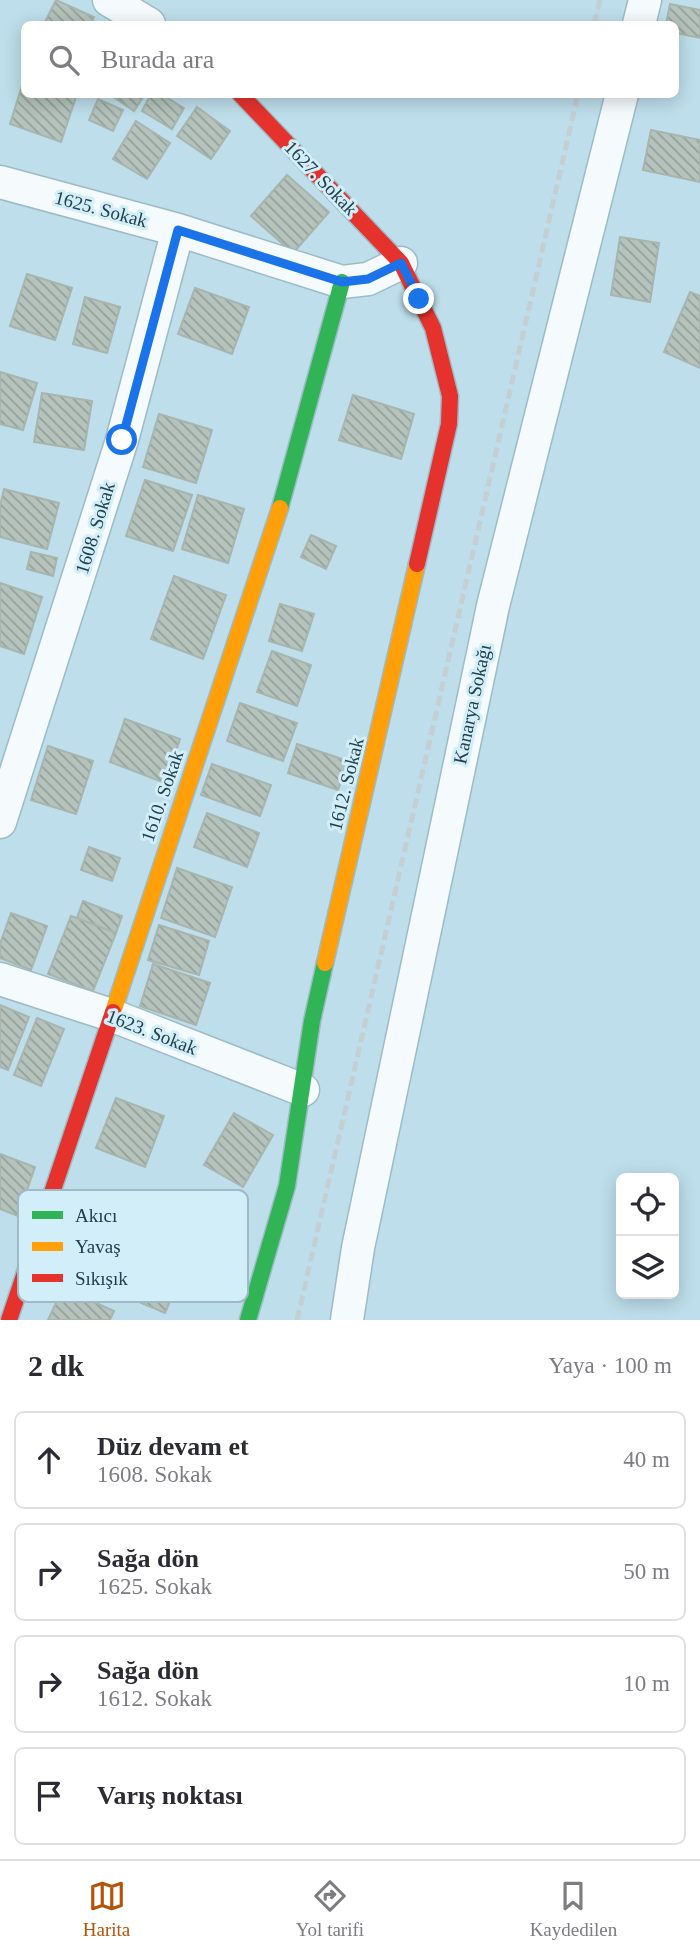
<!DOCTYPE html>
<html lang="tr">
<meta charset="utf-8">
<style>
:root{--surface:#fff;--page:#f2f2f3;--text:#2b2b33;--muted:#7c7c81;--line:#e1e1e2;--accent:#b45309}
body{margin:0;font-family:Georgia,serif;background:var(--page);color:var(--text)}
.controls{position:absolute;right:21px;bottom:21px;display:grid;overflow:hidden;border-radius:10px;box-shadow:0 4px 18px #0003}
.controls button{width:63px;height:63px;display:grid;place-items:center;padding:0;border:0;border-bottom:2px solid var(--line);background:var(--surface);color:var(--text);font:35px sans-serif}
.stop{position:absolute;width:21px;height:21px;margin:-16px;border:5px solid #1a73e8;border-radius:50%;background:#fff}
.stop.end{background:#1a73e8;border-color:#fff;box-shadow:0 2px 7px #0008}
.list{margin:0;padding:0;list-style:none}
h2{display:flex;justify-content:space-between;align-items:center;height:91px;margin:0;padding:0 28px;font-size:30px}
h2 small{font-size:23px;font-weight:400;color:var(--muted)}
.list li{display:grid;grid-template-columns:46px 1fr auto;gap:21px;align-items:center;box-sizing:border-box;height:98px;margin:0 14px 14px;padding:0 14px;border:2px solid var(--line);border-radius:10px}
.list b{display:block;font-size:26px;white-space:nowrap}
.list p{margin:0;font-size:23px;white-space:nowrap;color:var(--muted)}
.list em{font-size:23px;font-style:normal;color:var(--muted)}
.icon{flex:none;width:38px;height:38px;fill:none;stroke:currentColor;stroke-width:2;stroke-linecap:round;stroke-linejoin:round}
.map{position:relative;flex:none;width:700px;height:1320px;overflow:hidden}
.search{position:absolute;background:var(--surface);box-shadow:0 4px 18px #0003;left:21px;right:21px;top:21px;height:77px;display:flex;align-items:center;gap:18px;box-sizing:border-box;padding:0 24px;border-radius:10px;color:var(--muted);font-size:26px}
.sheet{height:539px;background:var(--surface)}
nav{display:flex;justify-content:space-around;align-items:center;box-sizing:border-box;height:98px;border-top:2px solid var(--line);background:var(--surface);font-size:19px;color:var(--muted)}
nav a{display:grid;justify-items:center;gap:4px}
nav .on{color:var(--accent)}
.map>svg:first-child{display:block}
.building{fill:url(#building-back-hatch);stroke:#a7b5ae;stroke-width:2}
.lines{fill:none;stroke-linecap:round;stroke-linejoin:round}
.street-casing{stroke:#9dbbc6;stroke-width:35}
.fast-casing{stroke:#9dbbc6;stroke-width:19}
.slow-casing{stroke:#9dbbc6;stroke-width:19}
.jam-casing{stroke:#9dbbc6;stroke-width:19}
.street{stroke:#f5fafc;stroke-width:32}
.fast{stroke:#30b455;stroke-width:16}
.slow{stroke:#ff9f0a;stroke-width:16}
.jam{stroke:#e5322d;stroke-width:16}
.rail{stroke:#c5cfd2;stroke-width:5;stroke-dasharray:10 5;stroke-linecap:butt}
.route{stroke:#1a73e8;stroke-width:9}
.labels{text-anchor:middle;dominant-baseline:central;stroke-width:6;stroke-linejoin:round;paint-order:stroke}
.street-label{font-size:19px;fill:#22414d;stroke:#d2eef9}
.key{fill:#d2eef9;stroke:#9dbac5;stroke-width:2}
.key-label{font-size:19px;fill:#22414d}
</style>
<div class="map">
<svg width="700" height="1320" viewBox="0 0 700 1320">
<defs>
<pattern id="building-back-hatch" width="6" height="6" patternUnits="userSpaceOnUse" patternTransform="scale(1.75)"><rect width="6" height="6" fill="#b5c3bc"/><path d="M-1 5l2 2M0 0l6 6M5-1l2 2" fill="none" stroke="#93a09b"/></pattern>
</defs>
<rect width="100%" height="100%" fill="#bddeea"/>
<path class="building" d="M 56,0 L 94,17 L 91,24 L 44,24 Z
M 670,4 L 700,10 L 700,38 L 676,33 L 676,24 L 666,24 Z
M 24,79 L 24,94 L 77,94 L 61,142 L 10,124 Z
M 109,94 L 145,94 L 134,111 Z
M 151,94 L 161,94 L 184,108 L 172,129 L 142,111 Z
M 98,99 L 123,110 L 113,131 L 89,120 Z
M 197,107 L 230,131 L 211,159 L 177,136 Z
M 136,121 L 170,143 L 147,179 L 113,159 Z
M 651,130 L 700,140 L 700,182 L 643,170 Z
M 287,175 L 329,212 L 293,253 L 251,216 Z
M 620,237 L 659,243 L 650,302 L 611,295 Z
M 27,274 L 72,288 L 55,340 L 10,326 Z
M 195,288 L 249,307 L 232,354 L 178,334 Z
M 690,292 L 700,296 L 700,368 L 664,352 Z
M 85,297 L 120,307 L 107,353 L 73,344 Z
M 0,372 L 37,383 L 23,430 L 0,424 Z
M 42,393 L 92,401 L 84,450 L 34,442 Z
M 353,395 L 414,414 L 401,459 L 339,440 Z
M 159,414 L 212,430 L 196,483 L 143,467 Z
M 145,480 L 192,495 L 173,551 L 126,536 Z
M 4,489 L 59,503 L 47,549 L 0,537 L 0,506 Z
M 198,495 L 244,509 L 228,563 L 182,549 Z
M 311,535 L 336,546 L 326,569 L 301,557 Z
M 31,552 L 57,558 L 53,576 L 27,569 Z
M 174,576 L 226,595 L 203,659 L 151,639 Z
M 0,583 L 42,597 L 24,654 L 0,646 Z
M 280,604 L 314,614 L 302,651 L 269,641 Z
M 272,651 L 311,665 L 297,706 L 257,692 Z
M 240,703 L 297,723 L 283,761 L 227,741 Z
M 125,719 L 180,739 L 165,783 L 110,762 Z
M 297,744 L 348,761 L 338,790 L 288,773 Z
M 48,746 L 93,761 L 76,814 L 31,800 Z
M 212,764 L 271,785 L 260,816 L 201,795 Z
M 207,813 L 259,833 L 247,867 L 194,847 Z
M 89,847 L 120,858 L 112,881 L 81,870 Z
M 177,868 L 232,887 L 215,937 L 161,918 Z
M 83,901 L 122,916 L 116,933 L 77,918 Z
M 11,913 L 47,926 L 31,970 L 0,958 L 0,944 Z
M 71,916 L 116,933 L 93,991 L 48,974 Z
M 159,925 L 209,941 L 199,975 L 148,960 Z
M 153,964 L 210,983 L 196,1025 L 140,1006 Z
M 0,1005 L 29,1017 L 8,1070 L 0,1067 Z
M 37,1018 L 64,1029 L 41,1086 L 14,1075 Z
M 116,1098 L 164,1116 L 145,1167 L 96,1148 Z
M 234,1113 L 273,1135 L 243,1187 L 204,1165 Z
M 0,1154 L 35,1167 L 18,1216 L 0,1209 Z
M 137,1254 L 182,1273 L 165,1313 L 120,1294 Z
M 63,1288 L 114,1311 L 110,1320 L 48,1320 Z"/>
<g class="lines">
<g class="street-casing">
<path id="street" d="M 109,0 L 149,24
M 639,24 L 645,0
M 0,182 L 178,230 L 342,282 L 368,279 L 401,263
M 0,822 L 122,440 L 178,230
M 0,979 L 111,1015 L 303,1090
M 347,1320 L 358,1248 L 493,606 L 622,94"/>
</g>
<g class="fast-casing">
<path id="fast" d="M 280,508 L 342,282
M 248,1320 L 287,1186 L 312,1021 L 325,963"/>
</g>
<g class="slow-casing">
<path id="slow" d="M 325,963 L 417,564
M 113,1012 L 280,508"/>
</g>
<g class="jam-casing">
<path id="jam" d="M 240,94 L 401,263 L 433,328 L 450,396 L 449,424 L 417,564
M 9,1320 L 113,1012"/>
</g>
<use href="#street" class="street"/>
<use href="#fast" class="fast"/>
<use href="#slow" class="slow"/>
<use href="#jam" class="jam"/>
<path class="rail" d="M 594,24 L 600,0
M 297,1320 L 578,94"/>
</g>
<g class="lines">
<path class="route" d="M 122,440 L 178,230 L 342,282 L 368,279 L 401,263 L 419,299"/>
</g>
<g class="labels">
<g class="street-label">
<text transform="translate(321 178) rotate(46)">1627. Sokak</text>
<text transform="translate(101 209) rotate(15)">1625. Sokak</text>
<text transform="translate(95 528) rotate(-73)">1608. Sokak</text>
<text transform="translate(472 704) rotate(-78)">Kanarya Sokağı</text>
<text transform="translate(346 784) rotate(-76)">1612. Sokak</text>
<text transform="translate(162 796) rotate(-71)">1610. Sokak</text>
<text transform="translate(152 1032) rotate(21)">1623. Sokak</text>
</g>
</g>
<rect x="18" y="1190" width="230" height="112" rx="10" class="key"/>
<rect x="32" y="1211" width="31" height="8" fill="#30b455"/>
<rect x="32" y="1242" width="31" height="9" fill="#ff9f0a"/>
<rect x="32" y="1274" width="31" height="8" fill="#e5322d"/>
<g class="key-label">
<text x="75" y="1222">Akıcı</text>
<text x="75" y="1253">Yavaş</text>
<text x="75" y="1285">Sıkışık</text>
</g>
</svg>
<div class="controls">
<button><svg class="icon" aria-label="locate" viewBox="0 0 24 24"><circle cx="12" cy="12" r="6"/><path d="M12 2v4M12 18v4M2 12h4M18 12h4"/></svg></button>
<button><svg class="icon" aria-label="layers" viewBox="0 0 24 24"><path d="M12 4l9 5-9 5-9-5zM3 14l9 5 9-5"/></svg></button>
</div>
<div class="stop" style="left:122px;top:440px"></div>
<div class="stop end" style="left:419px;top:299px"></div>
<div class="search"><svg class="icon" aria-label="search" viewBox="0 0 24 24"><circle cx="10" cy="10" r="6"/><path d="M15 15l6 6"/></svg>Burada ara</div>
</div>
<section class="sheet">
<h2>2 dk<small>Yaya · 100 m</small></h2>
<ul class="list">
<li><svg class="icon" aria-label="ahead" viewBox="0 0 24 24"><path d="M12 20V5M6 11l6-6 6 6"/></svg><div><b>Düz devam et</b><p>1608. Sokak</p></div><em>40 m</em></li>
<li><svg class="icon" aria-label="right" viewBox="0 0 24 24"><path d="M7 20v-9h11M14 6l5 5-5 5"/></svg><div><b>Sağa dön</b><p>1625. Sokak</p></div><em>50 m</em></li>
<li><svg class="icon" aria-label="right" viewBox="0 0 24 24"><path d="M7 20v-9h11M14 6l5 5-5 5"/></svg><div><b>Sağa dön</b><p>1612. Sokak</p></div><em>10 m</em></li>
<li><svg class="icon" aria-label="arrive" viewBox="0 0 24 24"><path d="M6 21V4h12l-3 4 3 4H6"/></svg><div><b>Varış noktası</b></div></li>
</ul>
</section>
<nav>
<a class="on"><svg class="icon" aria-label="map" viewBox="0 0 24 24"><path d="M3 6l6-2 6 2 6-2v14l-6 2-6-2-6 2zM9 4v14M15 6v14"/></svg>Harita</a>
<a><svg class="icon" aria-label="directions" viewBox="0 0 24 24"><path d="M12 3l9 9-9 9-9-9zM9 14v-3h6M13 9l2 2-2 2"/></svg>Yol tarifi</a>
<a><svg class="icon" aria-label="saved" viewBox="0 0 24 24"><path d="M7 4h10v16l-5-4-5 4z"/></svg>Kaydedilen</a>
</nav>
